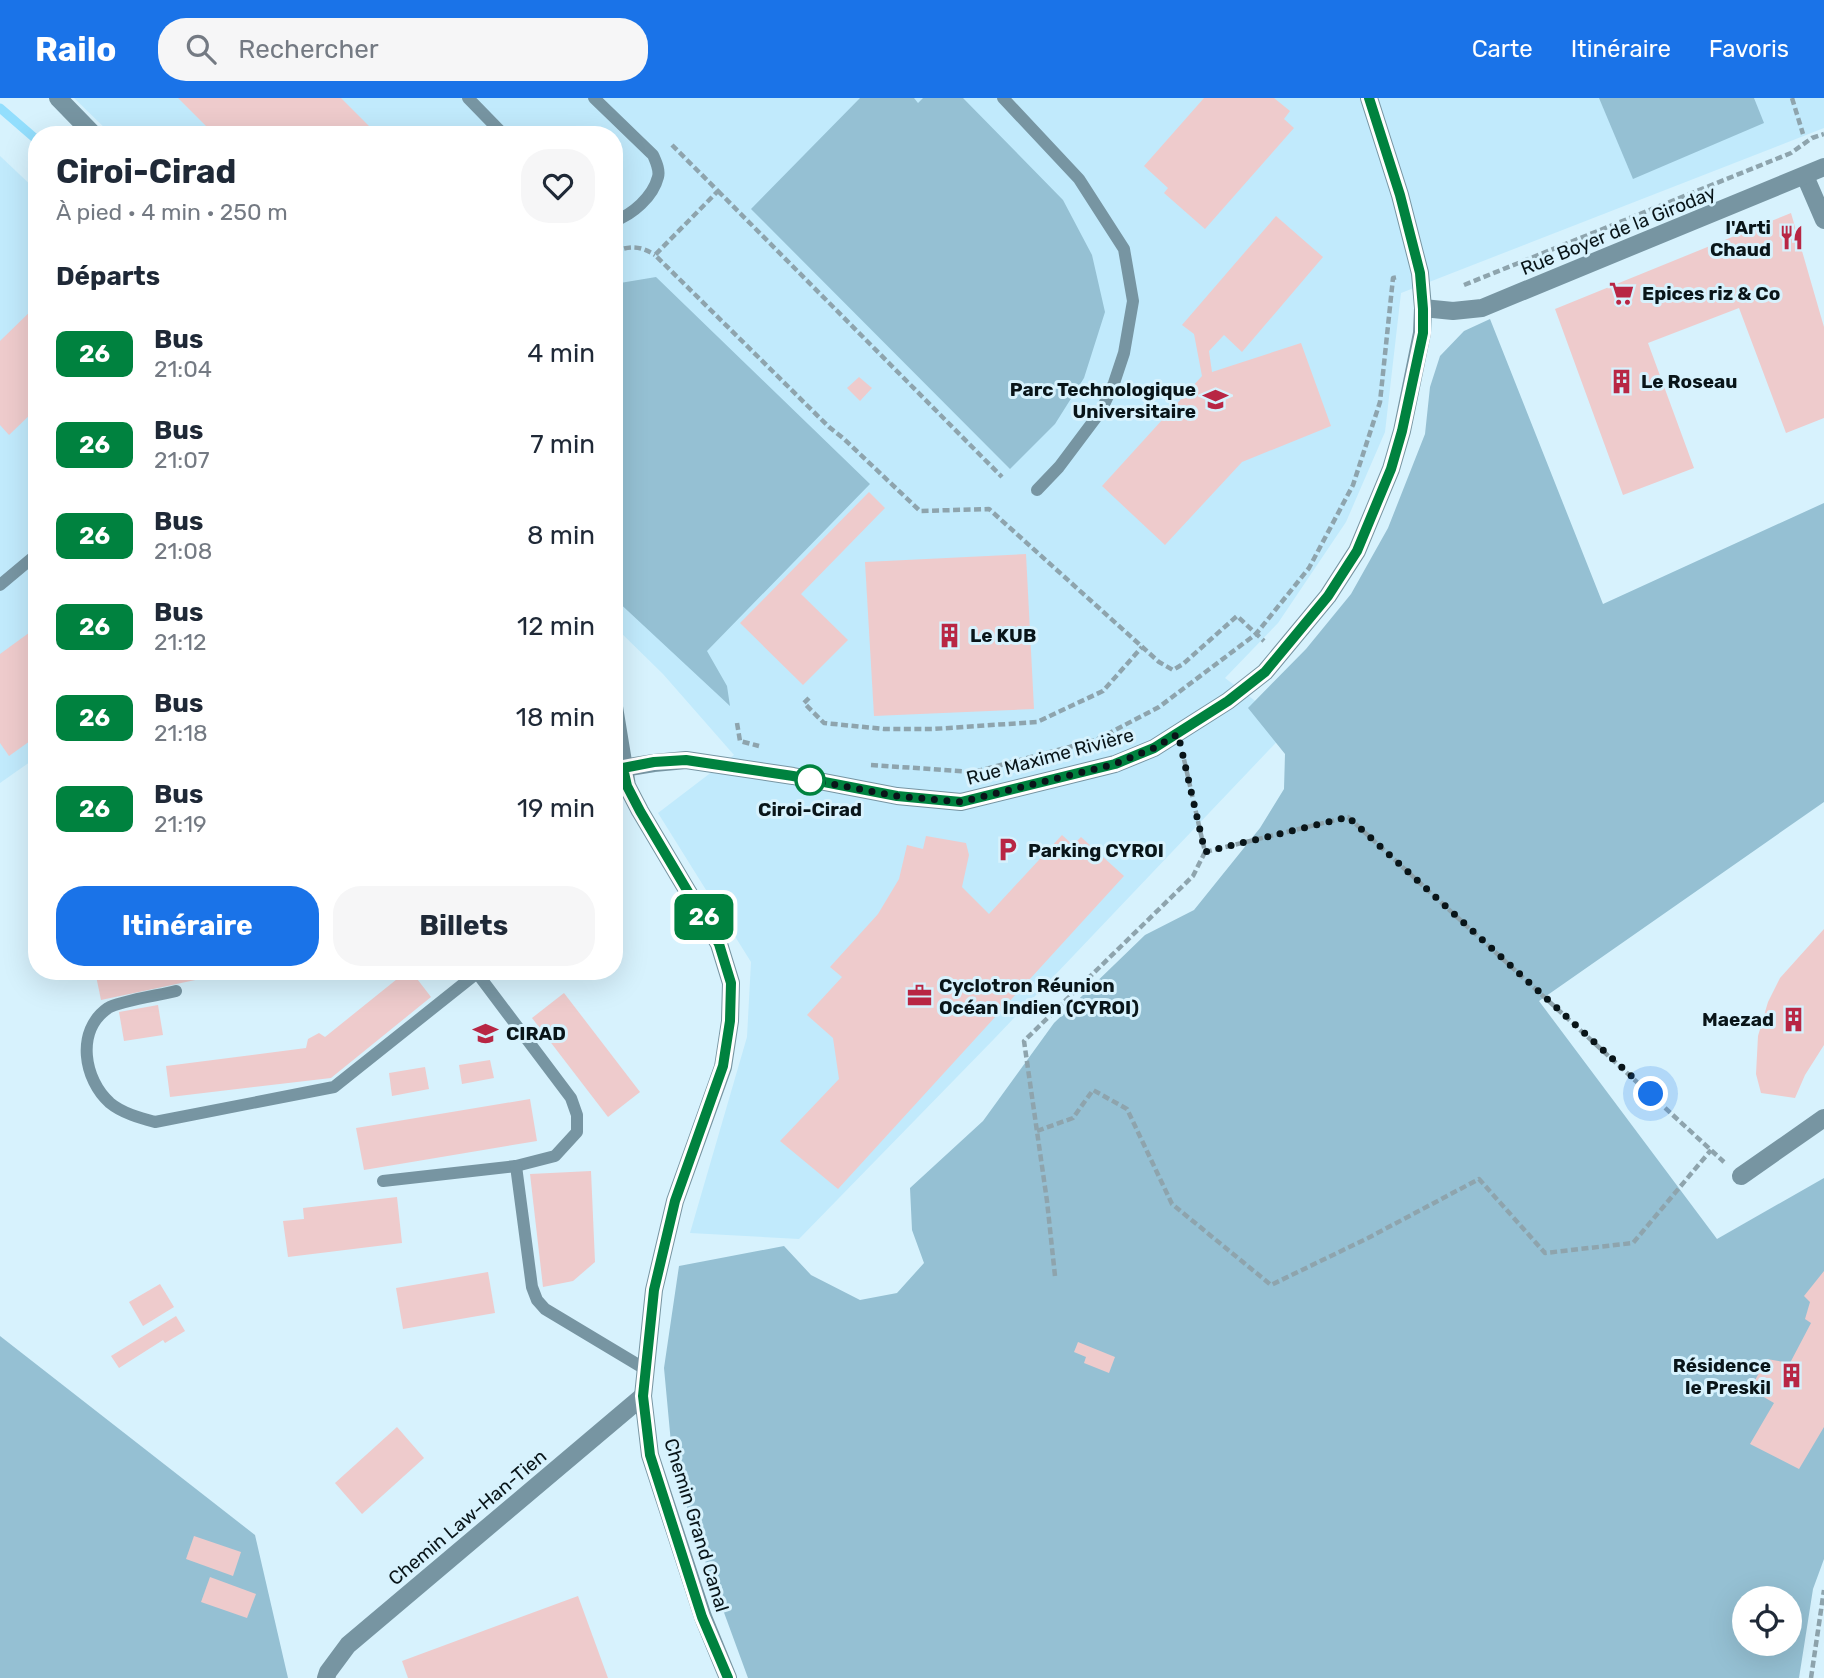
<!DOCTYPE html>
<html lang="fr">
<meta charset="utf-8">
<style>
:root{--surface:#fff;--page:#f6f6f7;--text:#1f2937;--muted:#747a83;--accent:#1a73e8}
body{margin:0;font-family:Rubik,sans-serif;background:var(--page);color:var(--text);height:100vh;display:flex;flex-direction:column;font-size:26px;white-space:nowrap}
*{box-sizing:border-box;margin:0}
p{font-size:23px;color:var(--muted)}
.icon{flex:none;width:38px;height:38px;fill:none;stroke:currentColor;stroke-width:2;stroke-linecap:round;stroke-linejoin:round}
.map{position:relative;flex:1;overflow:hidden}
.panel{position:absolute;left:28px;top:28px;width:595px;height:854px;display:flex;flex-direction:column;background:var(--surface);border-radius:28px;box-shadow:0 7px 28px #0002}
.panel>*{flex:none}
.badge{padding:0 14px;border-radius:10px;font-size:24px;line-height:46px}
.tools{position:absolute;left:1732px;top:1488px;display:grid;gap:14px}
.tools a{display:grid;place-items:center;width:70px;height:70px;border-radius:50%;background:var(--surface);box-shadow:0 7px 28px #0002;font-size:35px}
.you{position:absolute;width:35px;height:35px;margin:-18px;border:5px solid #fff;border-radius:50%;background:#1a73e8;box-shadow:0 0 0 10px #1a73e833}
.map>.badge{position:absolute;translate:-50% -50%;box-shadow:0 0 0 4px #fff}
h2{padding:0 28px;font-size:26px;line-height:63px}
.round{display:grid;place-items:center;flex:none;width:74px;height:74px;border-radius:28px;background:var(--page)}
.summary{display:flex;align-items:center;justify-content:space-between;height:119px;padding:0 28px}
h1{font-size:33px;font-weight:700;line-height:52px}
.primary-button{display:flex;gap:14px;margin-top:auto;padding:14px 28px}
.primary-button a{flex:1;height:80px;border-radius:28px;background:var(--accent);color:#fff;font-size:28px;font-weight:700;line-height:80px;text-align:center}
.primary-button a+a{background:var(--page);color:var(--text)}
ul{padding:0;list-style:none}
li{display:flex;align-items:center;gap:21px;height:91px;padding:0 28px}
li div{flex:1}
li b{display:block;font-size:26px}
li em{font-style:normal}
li .badge{min-width:77px;font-weight:700;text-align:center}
header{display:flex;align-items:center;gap:42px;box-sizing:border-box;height:98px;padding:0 35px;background:var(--accent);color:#fff}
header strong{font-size:33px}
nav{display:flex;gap:38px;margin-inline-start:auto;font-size:24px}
.search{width:490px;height:63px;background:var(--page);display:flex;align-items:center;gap:18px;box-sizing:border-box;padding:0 24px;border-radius:28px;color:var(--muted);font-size:26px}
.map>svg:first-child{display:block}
.built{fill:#c1eafc}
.green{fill:#95c0d3;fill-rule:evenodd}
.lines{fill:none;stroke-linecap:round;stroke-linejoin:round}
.stream{stroke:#92defd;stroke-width:9}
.building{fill:#eecbcc}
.path{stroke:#8ea4ad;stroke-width:4.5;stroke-dasharray:7 3.5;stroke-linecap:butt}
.service{stroke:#7795a2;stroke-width:12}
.minor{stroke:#7795a2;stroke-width:18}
.tertiary{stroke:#7795a2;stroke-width:18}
.line-casing{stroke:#fff;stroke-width:16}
.line{stroke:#00823f;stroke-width:10}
.walk{stroke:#091519;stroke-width:7;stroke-dasharray:0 12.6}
.stop-dot{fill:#fff;stroke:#00823f;stroke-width:3.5}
.labels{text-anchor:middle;stroke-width:6;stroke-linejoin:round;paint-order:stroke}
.poi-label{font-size:19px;font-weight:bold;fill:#091519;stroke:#d7f2fd;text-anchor:start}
.street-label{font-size:19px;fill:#091519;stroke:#d7f2fd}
.stop-label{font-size:19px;font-weight:bold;fill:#091519;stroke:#d7f2fd}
</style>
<header>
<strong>Railo</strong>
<div class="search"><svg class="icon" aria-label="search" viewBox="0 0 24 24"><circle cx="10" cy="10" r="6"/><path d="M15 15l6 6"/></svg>Rechercher</div>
<nav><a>Carte</a><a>Itinéraire</a><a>Favoris</a></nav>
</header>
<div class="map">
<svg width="1824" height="1580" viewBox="0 0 1824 1580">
<rect width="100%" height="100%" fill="#d7f2fd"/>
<g class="built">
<polygon points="74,0 1824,0 1824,30 1401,195 1385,334 1346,424 1278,525 1225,580 1254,602 1288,632 994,941 799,1141 690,1135 747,939 751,864 658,715 734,657 663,576 614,528 614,37 112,37"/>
<polygon points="0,58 37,93 37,659 0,685"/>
</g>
<g class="green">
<polygon points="860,0 914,0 918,5 923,0 963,0 1063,102 1092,157 1105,214 1084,280 1055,326 1010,371 751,111"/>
<polygon points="1599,0 1754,0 1764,25 1633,81"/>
<polygon points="656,179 870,386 707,553 727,588 730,608 614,500 614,186"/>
<path d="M 1490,221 L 1603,506 L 1824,405 L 1824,704 L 1539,903 L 1717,1141 L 1824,1080 L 1824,1461 L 1813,1491 L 1799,1580 L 748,1580 L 693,1430 L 672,1356 L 664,1270 L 679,1168 L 784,1148 L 811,1177 L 860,1202 L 897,1195 L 924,1165 L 912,1132 L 910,1090 L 983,1023 L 1054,925 L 1145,837 L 1194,812 L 1260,730 L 1284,691 L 1285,656 L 1248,610 L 1306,551 L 1351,496 L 1388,430 L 1425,336 L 1430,289 L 1440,258 L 1464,233 ZM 1745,1500 L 1790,1500 L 1790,1545 L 1745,1545 Z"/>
<polygon points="0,1238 255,1437 288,1580 0,1580"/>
</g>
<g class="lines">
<polyline class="stream" points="0,10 37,42"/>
</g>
<g class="building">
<polygon points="178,0 341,0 378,37 215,37"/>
<polygon points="1204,0 1274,0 1290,13 1284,21 1294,30 1205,131 1164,95 1168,90 1144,68"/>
<polygon points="1791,115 1824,229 1824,320 1786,335 1739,210 1648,245 1694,370 1623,397 1555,211"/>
<polygon points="1276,118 1323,159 1242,254 1224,237 1209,253 1212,274 1301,245 1331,328 1242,364 1165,447 1102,388 1202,278 1194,236 1182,227"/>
<polygon points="37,207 37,310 9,337 0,327 0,243"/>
<polygon points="859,279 872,290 860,303 847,290"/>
<polygon points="869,394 885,410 801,496 848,542 803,587 740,525"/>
<polygon points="1026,456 1034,611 874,618 865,464"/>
<polygon points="37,529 37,638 9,658 0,645 0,556"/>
<polygon points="1062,737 1073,747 1081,739 1124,778 838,1091 780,1043 839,981 833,940 807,917 842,879 830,869 878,816 899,781 907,747 923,751 926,738 966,745 969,757 962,789 989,816"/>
<polygon points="1824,831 1824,947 1805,977 1795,1000 1761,995 1756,976 1758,938 1768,904 1780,880"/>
<polygon points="95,873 198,873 200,881 101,902"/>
<polygon points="407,873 411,873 431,899 331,980 170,999 166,968 306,950 308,941 319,935 325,939"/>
<polygon points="564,895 640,994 608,1019 532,920"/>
<polygon points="158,907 163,937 124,943 119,914"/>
<polygon points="490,962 494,980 462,986 459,967"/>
<polygon points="425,969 429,991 392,998 389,975"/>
<polygon points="530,1001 537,1043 364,1072 356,1030"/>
<polygon points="591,1073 595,1164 573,1183 543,1189 530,1076"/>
<polygon points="397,1099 402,1145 288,1159 283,1123 304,1121 303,1110"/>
<polygon points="1824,1173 1824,1329 1799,1371 1750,1346 1774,1305 1750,1291 1767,1261 1790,1265 1811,1225 1805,1221 1810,1204 1804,1198"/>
<polygon points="488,1174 495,1215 403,1231 396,1190"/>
<polygon points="160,1186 174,1209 143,1228 129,1204"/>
<polygon points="176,1218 185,1233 165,1245 163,1242 119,1270 111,1258"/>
<polygon points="1078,1244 1115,1259 1109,1275 1084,1265 1086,1259 1074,1254"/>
<polygon points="397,1329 424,1360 362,1416 335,1385"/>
<polygon points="194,1438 241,1454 233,1478 186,1461"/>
<polygon points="210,1479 256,1496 247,1520 201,1504"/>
<polygon points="578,1498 608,1580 408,1580 402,1563"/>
</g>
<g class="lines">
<g class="path">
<polyline points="1792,0 1803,36"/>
<polyline points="672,47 718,93 655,157 829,329 843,340 920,413 989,411 1159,564 1173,572 1183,566 1237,518 1264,543"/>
<polyline points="718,93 1002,379"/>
<path d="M 614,154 C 630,147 641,148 655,157"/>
<polyline points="1464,187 1791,55 1812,40 1824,36"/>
<polyline points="809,600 804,605 824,625 884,631 933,631 1037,624 1103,593 1142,549"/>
<polyline points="737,625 740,643 759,648"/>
<polyline points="871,667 974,674 1096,642 1159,609 1256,536 1309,470 1353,387 1380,304 1393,180 1398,179"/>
<polyline points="1205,754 1348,719 1724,1064"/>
<polyline points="1037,1033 1073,1020 1093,992 1127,1011 1172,1106 1271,1187 1368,1140 1479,1081 1545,1155 1633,1145 1711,1052"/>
<polyline points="1055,1178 1047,1103 1024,943 1193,778 1205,754 1183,657"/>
<polyline points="1811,1580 1824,1492"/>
</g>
<g class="service">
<polyline points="468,0 504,37"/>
<path d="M 594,0 L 653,57 C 656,64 660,72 658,79 C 653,99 632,117 614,123"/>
<polyline points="1003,0 1079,81 1124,151 1133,203 1124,255 1114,285 1101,313 1059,369 1037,392"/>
<polyline points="0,487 37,456"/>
<path d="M 176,893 C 161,897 119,903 108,910 C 75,933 84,982 110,1005 C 122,1015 140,1020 155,1024 L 334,989 L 477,875 L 571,1000 L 577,1017 L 577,1034 L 555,1058 L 516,1068 L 383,1083"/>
<polyline points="516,1068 532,1189 537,1202 545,1211 645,1271"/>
</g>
<g class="minor">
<polyline points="1805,78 1824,122"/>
<polyline points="1423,210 1453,213 1482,210 1824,69"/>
<polyline points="623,670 654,665 686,662 793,678 897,698 961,704 1115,666 1154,650 1228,603 1265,574 1328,498 1357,453 1391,371 1402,333 1422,235 1423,210 1420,175 1400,97 1369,0"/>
<polyline points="1741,1078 1824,1020"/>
<polyline points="326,1580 328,1574 348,1547 643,1298"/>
</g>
<g class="tertiary">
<polyline points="58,0 94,37"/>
<polyline points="614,609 627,688 640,713 719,846 731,885 730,923 723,969 675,1103 654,1192 643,1298 650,1357 703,1519 728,1580"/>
</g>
</g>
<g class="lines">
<defs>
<polyline id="line" points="728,1580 702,1519 650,1357 643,1298 654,1192 675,1103 723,968 730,923 731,885 719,846 640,713 627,688 623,670 654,664 686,662 793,678 897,698 961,704 1115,666 1154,650 1228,603 1265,574 1328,498 1357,453 1391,371 1402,333 1423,235 1423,211 1420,175 1400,97 1369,0"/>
</defs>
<use href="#line" class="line-casing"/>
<use href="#line" class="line"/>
<polyline class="walk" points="810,682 897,698 961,704 1115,666 1154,650 1178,636 1205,754 1348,719 1651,996"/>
</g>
<defs>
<symbol id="restaurant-bare" viewBox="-9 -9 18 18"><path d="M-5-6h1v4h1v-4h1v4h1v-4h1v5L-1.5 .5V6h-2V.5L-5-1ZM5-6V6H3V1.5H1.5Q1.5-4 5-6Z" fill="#b82644" stroke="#d7f2fd" stroke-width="2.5" paint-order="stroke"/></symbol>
<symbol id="supermarket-bare" viewBox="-9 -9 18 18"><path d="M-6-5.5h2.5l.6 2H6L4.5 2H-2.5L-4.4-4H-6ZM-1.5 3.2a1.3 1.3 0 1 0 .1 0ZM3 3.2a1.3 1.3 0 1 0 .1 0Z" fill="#b82644" stroke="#d7f2fd" stroke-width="2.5" paint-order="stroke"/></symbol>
<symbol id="building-bare" viewBox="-9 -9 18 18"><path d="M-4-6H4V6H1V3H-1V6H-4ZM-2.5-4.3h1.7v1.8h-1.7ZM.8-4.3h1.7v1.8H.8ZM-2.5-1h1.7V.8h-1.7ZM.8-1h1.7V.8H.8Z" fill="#b82644" stroke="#d7f2fd" stroke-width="2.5" paint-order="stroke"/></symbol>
<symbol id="university-bare" viewBox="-9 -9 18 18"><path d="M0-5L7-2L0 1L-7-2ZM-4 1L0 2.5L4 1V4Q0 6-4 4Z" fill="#b82644" stroke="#d7f2fd" stroke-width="2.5" paint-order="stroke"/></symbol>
<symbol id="parking-bare" viewBox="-9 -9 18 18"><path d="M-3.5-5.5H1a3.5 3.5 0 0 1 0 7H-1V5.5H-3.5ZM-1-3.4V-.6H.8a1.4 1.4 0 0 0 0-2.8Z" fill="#b82644" stroke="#d7f2fd" stroke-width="2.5" paint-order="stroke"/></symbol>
<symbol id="office-bare" viewBox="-9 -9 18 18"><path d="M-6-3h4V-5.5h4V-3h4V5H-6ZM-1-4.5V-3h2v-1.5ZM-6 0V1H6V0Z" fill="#b82644" stroke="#d7f2fd" stroke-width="2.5" paint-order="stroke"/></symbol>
</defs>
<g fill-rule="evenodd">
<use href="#restaurant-bare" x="1774" y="122" width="35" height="35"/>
<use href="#supermarket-bare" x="1604" y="178" width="35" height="35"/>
<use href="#building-bare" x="1604" y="266" width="35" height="35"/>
<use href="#university-bare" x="1198" y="284" width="35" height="35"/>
<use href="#building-bare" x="932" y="520" width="35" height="35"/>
<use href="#parking-bare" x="990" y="734" width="35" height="35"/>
<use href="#office-bare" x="902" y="880" width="35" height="35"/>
<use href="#building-bare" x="1776" y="904" width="35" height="35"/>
<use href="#university-bare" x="468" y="918" width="35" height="35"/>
<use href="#building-bare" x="1774" y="1260" width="35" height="35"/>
</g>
<circle class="stop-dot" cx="810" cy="682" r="14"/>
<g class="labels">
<g class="poi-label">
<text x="1771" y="136" text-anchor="end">l'Arti<tspan x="1771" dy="22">Chaud</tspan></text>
<text x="1642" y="202">Epices riz &amp; Co</text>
<text x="1641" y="290">Le Roseau</text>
<text x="1196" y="298" text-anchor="end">Parc Technologique<tspan x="1196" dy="22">Universitaire</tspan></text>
<text x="970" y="544">Le KUB</text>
<text x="1028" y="759">Parking CYROI</text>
<text x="939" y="894">Cyclotron Réunion<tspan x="939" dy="22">Océan Indien (CYROI)</tspan></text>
<text x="1774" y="928" text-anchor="end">Maezad</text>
<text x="506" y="942">CIRAD</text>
<text x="1771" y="1274" text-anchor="end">Résidence<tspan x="1771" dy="22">le Preskil</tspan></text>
</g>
<g class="street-label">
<text transform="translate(1618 132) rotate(-22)" y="7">Rue Boyer de la Giroday</text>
<text transform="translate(1050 658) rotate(-15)" y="7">Rue Maxime Rivière</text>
<text transform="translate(467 1419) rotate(-40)" y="7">Chemin Law-Han-Tien</text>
<text transform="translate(697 1427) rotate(73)" y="7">Chemin Grand Canal</text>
</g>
<g class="stop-label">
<text x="810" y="718">Ciroi-Cirad</text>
</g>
</g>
</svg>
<div class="tools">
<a><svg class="icon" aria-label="locate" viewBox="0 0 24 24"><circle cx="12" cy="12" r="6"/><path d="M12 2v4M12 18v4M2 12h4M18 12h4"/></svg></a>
</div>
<div class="you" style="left:1651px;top:996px"></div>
<b class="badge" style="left:704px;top:819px;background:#00823f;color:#fff">26</b>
<section class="panel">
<div class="summary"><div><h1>Ciroi-Cirad</h1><p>À pied · 4 min · 250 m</p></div><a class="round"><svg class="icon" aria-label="heart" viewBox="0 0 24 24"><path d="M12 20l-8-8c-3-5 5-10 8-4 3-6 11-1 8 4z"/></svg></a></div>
<h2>Départs</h2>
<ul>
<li><span class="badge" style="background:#00823f;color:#fff">26</span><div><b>Bus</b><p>21:04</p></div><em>4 min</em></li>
<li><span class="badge" style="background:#00823f;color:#fff">26</span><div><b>Bus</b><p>21:07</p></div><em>7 min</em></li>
<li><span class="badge" style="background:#00823f;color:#fff">26</span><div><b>Bus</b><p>21:08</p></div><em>8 min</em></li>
<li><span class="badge" style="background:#00823f;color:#fff">26</span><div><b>Bus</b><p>21:12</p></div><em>12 min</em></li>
<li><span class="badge" style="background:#00823f;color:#fff">26</span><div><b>Bus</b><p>21:18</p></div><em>18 min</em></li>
<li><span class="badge" style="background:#00823f;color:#fff">26</span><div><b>Bus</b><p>21:19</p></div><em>19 min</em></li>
</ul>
<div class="primary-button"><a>Itinéraire</a><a>Billets</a></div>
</section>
</div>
